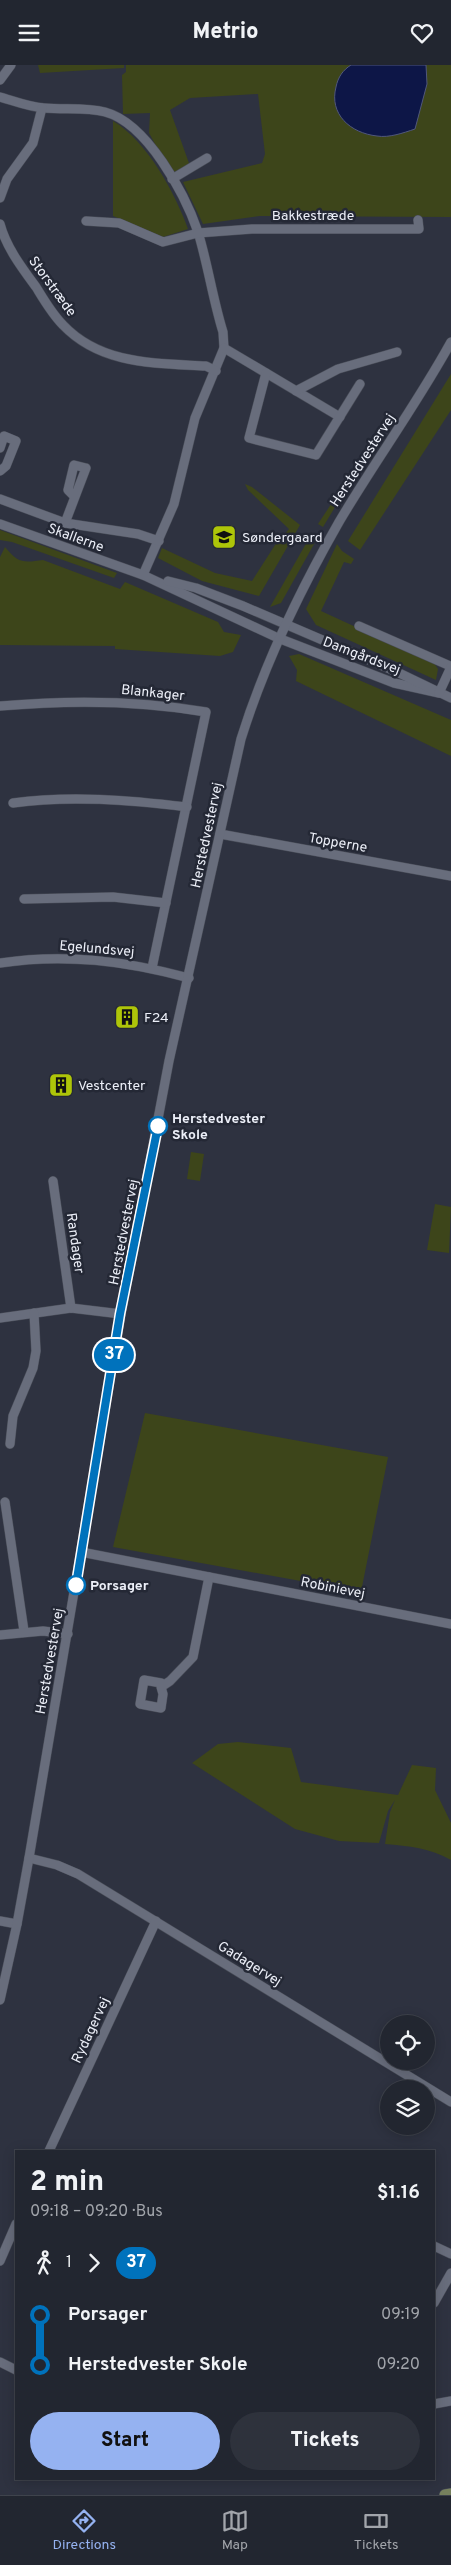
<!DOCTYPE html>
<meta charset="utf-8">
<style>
:root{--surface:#222630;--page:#2e323c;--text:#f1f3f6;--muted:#a2a5ab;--line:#3f434c;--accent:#95b2f1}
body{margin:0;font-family:Overpass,sans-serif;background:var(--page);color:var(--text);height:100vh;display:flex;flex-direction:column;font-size:19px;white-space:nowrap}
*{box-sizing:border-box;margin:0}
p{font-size:16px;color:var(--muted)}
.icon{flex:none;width:28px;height:28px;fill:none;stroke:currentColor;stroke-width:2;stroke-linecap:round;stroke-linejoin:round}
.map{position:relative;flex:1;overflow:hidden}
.panel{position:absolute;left:15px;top:2085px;width:420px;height:330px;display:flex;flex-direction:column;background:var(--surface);border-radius:0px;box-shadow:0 2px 12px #0003,0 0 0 1px var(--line)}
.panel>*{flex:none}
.badge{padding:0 10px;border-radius:16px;font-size:18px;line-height:32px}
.tools{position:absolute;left:380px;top:1950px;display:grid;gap:10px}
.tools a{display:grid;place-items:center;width:55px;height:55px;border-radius:50%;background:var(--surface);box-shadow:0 2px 12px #0003,0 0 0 1px var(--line);font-size:25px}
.map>.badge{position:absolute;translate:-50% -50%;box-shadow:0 0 0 2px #fff}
.legs{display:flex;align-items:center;gap:8px;height:55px;padding:0 15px;font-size:16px}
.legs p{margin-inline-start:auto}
.summary{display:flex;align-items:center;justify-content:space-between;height:85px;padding:0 15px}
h1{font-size:28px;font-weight:800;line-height:38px}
.action{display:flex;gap:10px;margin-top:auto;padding:10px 15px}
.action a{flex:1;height:58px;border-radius:30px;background:var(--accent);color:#111;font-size:20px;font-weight:800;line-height:58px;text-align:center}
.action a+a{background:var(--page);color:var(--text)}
ul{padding:0 15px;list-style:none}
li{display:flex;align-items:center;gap:18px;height:50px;font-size:19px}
li i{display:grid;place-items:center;width:8px;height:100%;margin:0 6px;background:currentColor}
li i::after{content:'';width:12px;height:12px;margin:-6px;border:4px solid;border-radius:50%;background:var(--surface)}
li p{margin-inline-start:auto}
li:first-child i{background:linear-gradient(#0000 50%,currentColor 0)}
li:last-child i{background:linear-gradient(currentColor 50%,#0000 0)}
header{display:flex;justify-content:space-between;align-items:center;height:65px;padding:0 15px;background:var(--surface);font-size:22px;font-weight:800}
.tab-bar{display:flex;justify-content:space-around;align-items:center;height:70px;border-top:1px solid var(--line);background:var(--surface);font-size:14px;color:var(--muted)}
.tab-bar a{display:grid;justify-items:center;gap:2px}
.tab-bar .current{color:var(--accent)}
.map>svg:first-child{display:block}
.green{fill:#3d451a}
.water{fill:#0d1647;stroke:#50577c}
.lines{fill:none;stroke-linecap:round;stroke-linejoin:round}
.minor-casing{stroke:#494d58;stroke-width:10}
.major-casing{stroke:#494d58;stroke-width:12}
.minor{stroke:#686d7c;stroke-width:9}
.major{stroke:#76805d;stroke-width:11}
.line-1-casing{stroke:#fff;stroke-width:11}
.line-1{stroke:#0072bc;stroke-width:8}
.stop-1-dot{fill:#fff;stroke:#0072bc;stroke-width:2.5}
.labels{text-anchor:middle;stroke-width:5;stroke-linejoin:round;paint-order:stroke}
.street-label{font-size:14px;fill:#eceff8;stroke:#242835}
.poi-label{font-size:14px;fill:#eceff8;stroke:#242835;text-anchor:start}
.stop-label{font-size:14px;font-weight:bold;fill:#eceff8;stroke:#242835;text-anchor:start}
</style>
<header><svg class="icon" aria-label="menu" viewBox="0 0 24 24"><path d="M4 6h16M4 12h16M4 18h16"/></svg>Metrio<svg class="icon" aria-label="heart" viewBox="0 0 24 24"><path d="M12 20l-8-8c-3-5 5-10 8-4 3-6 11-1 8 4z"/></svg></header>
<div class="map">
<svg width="451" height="2430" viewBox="0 0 451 2430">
<rect width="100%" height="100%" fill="#2e3240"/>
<g class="green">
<polygon points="38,0 124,0 124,3 40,8"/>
<polygon points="126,0 451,0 451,152 260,151 203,159 183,117 262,98 265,89 258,29 190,33 170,45 190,101 171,108 149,68 150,48 123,49 122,10 126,7"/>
<path d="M 113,56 C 147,76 175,128 188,164 L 163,172 L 113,151 Z"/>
<polygon points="451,309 451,345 360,485 348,476"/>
<polygon points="362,392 364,394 323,462 318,459"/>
<polygon points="245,419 252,422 300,460 259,531 202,516 158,493 162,483 215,508 252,516 275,480 289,464 248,425"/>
<polygon points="0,465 117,508 114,513 12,477 0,475"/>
<polygon points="312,468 318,472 281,538 270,542"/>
<polygon points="337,479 342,486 354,494 351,499 344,497 321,546 434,598 438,604 436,615 316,560 306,544"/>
<path d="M 5,482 C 18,498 23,498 43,495 L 120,524 L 125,517 L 218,557 L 224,567 L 241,570 L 233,587 L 220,591 L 115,584 L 115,581 L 0,580 L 0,492 Z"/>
<polygon points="299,589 451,655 451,691 296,616 297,605 289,591"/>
<polygon points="191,1087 204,1089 200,1116 187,1114"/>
<polygon points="435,1139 451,1142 449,1188 427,1185"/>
<polygon points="145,1348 388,1392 361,1527 113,1482"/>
<path d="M 238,1677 L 291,1683 L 301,1717 L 398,1730 L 412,1700 L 436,1703 L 435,1725 L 451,1758 L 451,1795 C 430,1783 409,1781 385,1779 L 390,1747 L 395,1735 L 388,1746 L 379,1778 L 339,1776 L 295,1764 L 192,1698 L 218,1679 Z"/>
</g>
<path class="water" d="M 351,0 L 426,0 L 427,19 L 415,64 C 403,68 389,73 377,71 C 350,68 329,49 336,22 C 338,12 343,5 351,0 Z"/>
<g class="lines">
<defs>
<g id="minor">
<polyline points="0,15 11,0"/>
<path d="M 0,32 C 14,36 29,42 44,43 C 64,45 86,42 105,47 C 147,58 185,129 198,167 C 208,200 213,235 223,267 L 224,283 L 195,353 L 174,439 L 143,510"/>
<polyline points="172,114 207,93"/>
<polyline points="0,133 7,114 33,78 42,43"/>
<polyline points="86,156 119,158 163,177 198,168 252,164 419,164 418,155"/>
<path d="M 0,159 C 6,182 22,203 36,222 C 44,235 52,249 63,260 C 101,300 155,298 206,301 L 216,306"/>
<polyline points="224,283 340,352"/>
<polyline points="266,308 249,373 316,390 360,319"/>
<polyline points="296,326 338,304 397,287"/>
<polyline points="0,383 4,371 16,376 6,401 0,406"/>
<polyline points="0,434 65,458 138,469 159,476"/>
<polyline points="65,458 86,403 74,400 68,425 74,431"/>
<polyline points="0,459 143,510 278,573 394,618 439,628"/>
<polyline points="168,516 196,523 243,541 397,607 451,633"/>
<polyline points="359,561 450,601"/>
<polyline points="439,628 451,602"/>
<path d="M 0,641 C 69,635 137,635 206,647 L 152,903"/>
<path d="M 13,738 C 70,730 129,735 187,742"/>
<polyline points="220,769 451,811"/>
<polyline points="24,834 113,832 166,838"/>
<path d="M 0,898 C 65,888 126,896 189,913"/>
<polyline points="53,1116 71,1243"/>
<polyline points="0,1253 71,1243 121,1249"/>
<polyline points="10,1379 13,1351 33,1303 36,1286 34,1248"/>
<polyline points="5,1437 24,1566"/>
<polyline points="81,1487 451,1559"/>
<polyline points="0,1570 43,1566 68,1569"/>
<polyline points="161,1622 163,1629 161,1643 140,1639 144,1615 161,1618 161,1622 170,1616 193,1592 209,1512"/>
<polyline points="29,1793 57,1800 78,1809 451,2037"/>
<polyline points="0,1856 17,1859"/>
<path d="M 0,1935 L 17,1859 L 29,1793 L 121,1249 L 169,996 L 241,674 C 265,597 299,527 339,457 C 375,396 417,339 451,277"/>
<polyline points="49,2086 156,1856"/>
<polyline points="434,2181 451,2189"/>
<polyline points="0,2196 16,2159"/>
<polyline points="434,2238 451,2208"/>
<polyline points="0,2297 16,2305"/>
<polyline points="434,2339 451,2336"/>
</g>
<polyline id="major" points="445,2430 451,2429"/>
</defs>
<use href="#minor" class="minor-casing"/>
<use href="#major" class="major-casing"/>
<use href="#minor" class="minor"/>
<use href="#major" class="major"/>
</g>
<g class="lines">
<defs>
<polyline id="line-1" points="76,1520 120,1249 158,1061"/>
</defs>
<use href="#line-1" class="line-1-casing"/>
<use href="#line-1" class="line-1"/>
</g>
<defs>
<symbol id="school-square" viewBox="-11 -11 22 22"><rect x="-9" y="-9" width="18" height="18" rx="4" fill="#aec509" stroke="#242835"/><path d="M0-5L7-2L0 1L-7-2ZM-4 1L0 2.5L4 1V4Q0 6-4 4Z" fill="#111"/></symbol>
<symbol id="building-square" viewBox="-11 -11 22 22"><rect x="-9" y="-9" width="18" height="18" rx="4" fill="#aec509" stroke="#242835"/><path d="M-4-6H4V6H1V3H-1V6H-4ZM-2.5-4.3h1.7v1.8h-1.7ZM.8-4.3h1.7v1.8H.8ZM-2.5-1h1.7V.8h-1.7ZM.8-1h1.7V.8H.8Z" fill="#111"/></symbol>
</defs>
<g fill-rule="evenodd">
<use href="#school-square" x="210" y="458" width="28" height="28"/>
<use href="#building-square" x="113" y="938" width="28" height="28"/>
<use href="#building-square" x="47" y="1006" width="28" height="28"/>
</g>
<g class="stop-1-dot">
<circle cx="158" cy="1061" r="9"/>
<circle cx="76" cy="1520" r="9"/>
</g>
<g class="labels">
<g class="street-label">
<text x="313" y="155">Bakkestræde</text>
<text transform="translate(53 221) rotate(54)" y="5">Storstræde</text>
<text transform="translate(362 395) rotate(-57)" y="5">Herstedvestervej</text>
<text transform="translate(76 472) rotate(20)" y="5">Skallerne</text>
<text transform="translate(362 590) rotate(21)" y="5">Damgårdsvej</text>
<text transform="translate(153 627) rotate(6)" y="5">Blankager</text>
<text transform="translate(206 770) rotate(-78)" y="5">Herstedvestervej</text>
<text transform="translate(338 777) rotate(10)" y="5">Topperne</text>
<text transform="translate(97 883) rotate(5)" y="5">Egelundsvej</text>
<text transform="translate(123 1167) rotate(-79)" y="5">Herstedvestervej</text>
<text transform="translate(76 1178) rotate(82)" y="5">Randager</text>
<text transform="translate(333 1522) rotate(11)" y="5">Robinievej</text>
<text transform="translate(49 1596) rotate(-80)" y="5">Herstedvestervej</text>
<text transform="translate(250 1898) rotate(32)" y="5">Gadagervej</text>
<text transform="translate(90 1965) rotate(-65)" y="5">Rydagervej</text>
</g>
<g class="poi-label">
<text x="242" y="477">Søndergaard</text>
<text x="144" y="957">F24</text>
<text x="78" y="1025">Vestcenter</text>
</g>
<g class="stop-label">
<text x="172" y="1058">Herstedvester<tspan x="172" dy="16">Skole</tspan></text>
<text x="90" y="1525">Porsager</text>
</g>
</g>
</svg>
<div class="tools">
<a><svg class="icon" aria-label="locate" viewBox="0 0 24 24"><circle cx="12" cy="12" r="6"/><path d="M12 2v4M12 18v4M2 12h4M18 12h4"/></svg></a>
<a><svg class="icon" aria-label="layers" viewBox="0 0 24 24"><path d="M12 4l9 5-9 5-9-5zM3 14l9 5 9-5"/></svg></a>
</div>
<b class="badge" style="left:114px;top:1290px;background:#0072bc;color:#fff">37</b>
<section class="panel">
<div class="summary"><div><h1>2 min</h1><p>09:18 – 09:20 · Bus</p></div><b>$1.16</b></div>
<div class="legs"><svg class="icon" aria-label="walk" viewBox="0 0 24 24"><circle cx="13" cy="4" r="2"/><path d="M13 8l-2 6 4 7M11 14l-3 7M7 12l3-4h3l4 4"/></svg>1<svg class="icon" aria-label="forward" viewBox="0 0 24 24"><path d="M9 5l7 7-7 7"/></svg><b class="badge" style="background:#0072bc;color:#fff">37</b></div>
<ul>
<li><i style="color:#0072bc"></i><b>Porsager</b><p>09:19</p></li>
<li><i style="color:#0072bc"></i><b>Herstedvester Skole</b><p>09:20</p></li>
</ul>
<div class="action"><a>Start</a><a>Tickets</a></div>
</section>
</div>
<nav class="tab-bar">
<a class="current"><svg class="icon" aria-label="directions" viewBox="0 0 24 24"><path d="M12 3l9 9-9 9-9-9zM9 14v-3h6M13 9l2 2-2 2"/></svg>Directions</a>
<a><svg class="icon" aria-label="map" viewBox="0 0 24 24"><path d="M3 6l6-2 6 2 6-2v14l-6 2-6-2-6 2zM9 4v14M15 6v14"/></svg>Map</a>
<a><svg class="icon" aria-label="tickets" viewBox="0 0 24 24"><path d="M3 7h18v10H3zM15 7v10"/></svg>Tickets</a>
</nav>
